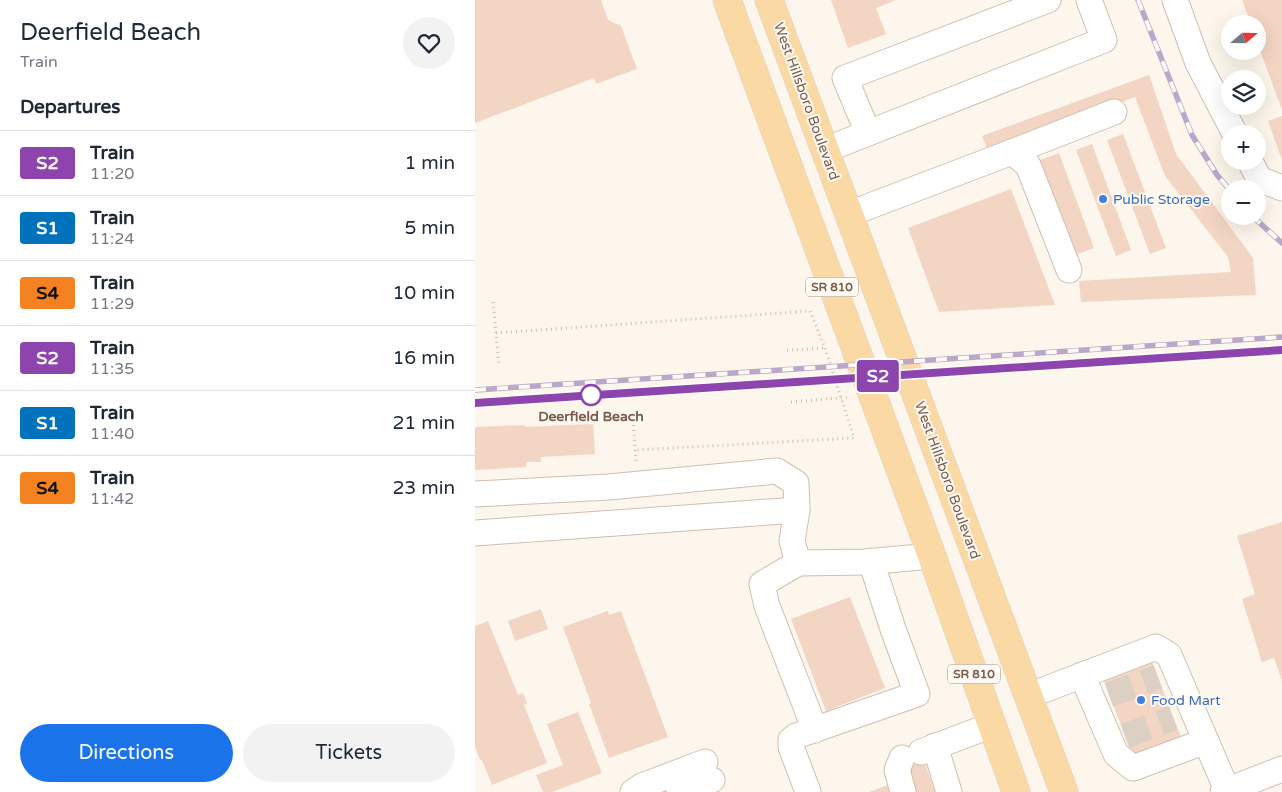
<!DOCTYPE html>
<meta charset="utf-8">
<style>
:root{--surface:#fff;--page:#f2f2f3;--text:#1f2937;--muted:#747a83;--line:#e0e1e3;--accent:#1a73e8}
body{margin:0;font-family:"Varela Round",sans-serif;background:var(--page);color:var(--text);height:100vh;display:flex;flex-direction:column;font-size:19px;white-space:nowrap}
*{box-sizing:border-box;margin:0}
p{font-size:16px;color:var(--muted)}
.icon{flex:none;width:28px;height:28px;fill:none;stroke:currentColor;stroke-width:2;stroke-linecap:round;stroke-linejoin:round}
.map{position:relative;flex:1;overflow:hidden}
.panel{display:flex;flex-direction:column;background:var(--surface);width:475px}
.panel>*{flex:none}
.badge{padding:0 10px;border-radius:4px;font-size:18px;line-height:32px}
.needle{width:32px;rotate:70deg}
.tools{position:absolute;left:746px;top:15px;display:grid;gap:10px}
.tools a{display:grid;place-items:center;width:45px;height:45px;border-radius:50%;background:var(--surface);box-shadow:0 5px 20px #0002;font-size:25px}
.map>.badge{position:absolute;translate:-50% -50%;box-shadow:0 0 0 2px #fff}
h2{padding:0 20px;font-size:19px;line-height:45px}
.round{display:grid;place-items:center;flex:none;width:52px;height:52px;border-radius:26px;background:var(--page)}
.overview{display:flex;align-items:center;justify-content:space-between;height:85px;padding:0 20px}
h1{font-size:24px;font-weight:600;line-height:38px}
.action{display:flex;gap:10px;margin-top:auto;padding:10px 20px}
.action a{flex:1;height:58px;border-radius:30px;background:var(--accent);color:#fff;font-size:20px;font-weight:600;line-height:58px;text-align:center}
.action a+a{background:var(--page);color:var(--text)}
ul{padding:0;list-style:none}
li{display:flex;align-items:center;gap:15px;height:65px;padding:0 20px;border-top:1px solid var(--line)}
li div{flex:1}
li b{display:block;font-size:19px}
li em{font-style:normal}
li .badge{min-width:55px;font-weight:700;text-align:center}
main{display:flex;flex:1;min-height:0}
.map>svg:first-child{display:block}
.building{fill:#f3d5c3}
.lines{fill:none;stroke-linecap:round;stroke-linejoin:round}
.minor-tunnel{stroke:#dcd0c4;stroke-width:25;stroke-dasharray:25 12;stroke-linecap:butt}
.minor-casing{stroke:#d1beb0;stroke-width:27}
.major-casing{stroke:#dad1cd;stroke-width:29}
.path{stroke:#d9b8a5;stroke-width:3;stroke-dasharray:1 4;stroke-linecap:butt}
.minor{stroke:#fff;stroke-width:25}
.major{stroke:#fbd9a5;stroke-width:28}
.rail-casing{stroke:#b9a8c9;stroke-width:5.5}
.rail{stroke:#fffaf3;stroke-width:4;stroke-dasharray:11;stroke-linecap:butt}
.line-casing{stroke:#fff;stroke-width:11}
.line{stroke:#8e44ad;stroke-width:8}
.shop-dot{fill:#3f7fe0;stroke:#fffaf3;stroke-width:2}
.stop-dot{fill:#fff;stroke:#8e44ad;stroke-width:2.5}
.labels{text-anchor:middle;stroke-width:4;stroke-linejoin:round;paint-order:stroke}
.shield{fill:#fffaf3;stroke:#a28b7f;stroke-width:1}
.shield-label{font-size:12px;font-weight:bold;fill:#7a5c4d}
.street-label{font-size:14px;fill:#7a5c4d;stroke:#fffaf3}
.shop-label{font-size:14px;fill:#366cbe;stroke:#fffaf3;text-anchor:start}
.stop-label{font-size:14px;font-weight:bold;fill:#7a5c4d;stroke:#fffaf3}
</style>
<main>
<section class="panel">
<div class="overview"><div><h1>Deerfield Beach</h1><p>Train</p></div><a class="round"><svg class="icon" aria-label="heart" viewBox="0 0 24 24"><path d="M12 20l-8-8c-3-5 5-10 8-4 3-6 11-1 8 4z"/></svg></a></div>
<h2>Departures</h2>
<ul>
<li><span class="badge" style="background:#8e44ad;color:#fff">S2</span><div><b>Train</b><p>11:20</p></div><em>1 min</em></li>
<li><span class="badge" style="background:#0072bc;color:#fff">S1</span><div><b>Train</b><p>11:24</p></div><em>5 min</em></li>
<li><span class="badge" style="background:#f58220;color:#111">S4</span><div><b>Train</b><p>11:29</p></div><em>10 min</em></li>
<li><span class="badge" style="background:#8e44ad;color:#fff">S2</span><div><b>Train</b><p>11:35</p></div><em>16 min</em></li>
<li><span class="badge" style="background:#0072bc;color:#fff">S1</span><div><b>Train</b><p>11:40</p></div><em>21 min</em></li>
<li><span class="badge" style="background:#f58220;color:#111">S4</span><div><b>Train</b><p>11:42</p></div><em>23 min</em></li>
</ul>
<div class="action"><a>Directions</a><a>Tickets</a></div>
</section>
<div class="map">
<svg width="807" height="792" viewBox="0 0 807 792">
<rect width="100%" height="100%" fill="#fdf6ec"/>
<g class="building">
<polygon points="0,0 126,0 133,20 146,26 162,69 121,84 119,78 0,123"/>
<polygon points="356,0 421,0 401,8 411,34 373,48"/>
<polygon points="767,0 807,0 807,110 782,42 782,24 776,24"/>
<polygon points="674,75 701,154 778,258 781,295 606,302 604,281 756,272 753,257 690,176 660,97 514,154 507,136"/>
<polygon points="807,116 807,160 793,121"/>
<polygon points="648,134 691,248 675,254 632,140"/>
<polygon points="617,144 656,250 641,256 601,150"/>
<polygon points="584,153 619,248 600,255 565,160"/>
<polygon points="536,189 580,305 464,312 433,228"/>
<polygon points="118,424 120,454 66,457 66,462 51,462 51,467 0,470 0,427 50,425 50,427"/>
<polygon points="807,522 807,681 799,658 787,662 767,599 780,594 762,536"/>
<polygon points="375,597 410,688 351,711 316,619"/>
<polygon points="66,609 73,629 40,641 33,621"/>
<polygon points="133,611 134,615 146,611 193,737 134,758 114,704 116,703 88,627"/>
<polygon points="13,621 43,695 48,693 52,703 49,705 72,763 17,785 7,760 5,760 0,747 0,626"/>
<polygon points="675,657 706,737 658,756 627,676"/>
<polygon points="103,712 127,773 77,792 68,792 61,775 88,765 72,724"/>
<polygon points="443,743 460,792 439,792 424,749"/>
<polygon points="413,785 415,792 394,792"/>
</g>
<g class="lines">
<g class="minor-tunnel">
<polyline points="634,695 683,677"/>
<polyline points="650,736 698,718"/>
</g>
<defs>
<g id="minor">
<polyline points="700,0 723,63 760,134"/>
<polyline points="393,133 370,78 573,0"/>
<polyline points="350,150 629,40 614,0"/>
<polyline points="537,152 639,112"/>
<polyline points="775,161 784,179 807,188"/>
<polyline points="374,214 537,152 553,165 594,270"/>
<polyline points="0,494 134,487 302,471 321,483 322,510 317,541 323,563 390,562 457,556"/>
<polyline points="0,533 322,510"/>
<polyline points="323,563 287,584 292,606 340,730"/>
<polyline points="607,675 641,754 658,768 731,741"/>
<polyline points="553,696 681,647 694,655 752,790"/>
<polyline points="460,746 474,792"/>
<polyline points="446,752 517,725"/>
<polyline points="427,758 422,770 428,792"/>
<polyline points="158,792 167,786 230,762"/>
<polyline points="204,792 237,780"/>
<polyline points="333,792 316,747 316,740 321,736 442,694 418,629 396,561"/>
<polyline points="748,792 807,769"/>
</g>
<g id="major">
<polyline points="252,0 457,556 541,792"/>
<polyline points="294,0 589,792"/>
</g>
</defs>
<use href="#minor" class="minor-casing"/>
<use href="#major" class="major-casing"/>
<g class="path">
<polyline points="18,302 24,365"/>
<polyline points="21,333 335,311 351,351 379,438 161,450"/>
<polyline points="312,350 351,348"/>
<polyline points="316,402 375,397"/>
<polyline points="158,415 161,464"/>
</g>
<use href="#minor" class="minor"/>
<use href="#major" class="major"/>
<defs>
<g id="rail">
<polyline points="663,0 717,135 742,175 755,190"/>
<polyline points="777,216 807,243"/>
<polyline points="0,390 807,337"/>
<polyline points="0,403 807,350"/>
</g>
</defs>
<use href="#rail" class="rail-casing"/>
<use href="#rail" class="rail"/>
</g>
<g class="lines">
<defs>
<polyline id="line" points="0,403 807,350"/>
</defs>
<use href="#line" class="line-casing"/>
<use href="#line" class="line"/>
</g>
<g class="shop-dot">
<circle cx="628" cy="199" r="5"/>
<circle cx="666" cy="700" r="5"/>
</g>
<circle class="stop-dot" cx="116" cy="395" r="10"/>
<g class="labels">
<g class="shield">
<rect x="331" y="277.5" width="52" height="19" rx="4"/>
<rect x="473" y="664.5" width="52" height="19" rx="4"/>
</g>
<g class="shield-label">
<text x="357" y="291">SR 810</text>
<text x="499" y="678">SR 810</text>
</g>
<g class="street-label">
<text transform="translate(332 101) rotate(70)" y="5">West Hillsboro Boulevard</text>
<text transform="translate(473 480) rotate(70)" y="5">West Hillsboro Boulevard</text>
</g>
<g class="shop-label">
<text x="638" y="204">Public Storage</text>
<text x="676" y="705">Food Mart</text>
</g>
<g class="stop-label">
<text x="116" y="421">Deerfield Beach</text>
</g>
</g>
</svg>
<div class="tools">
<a><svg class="needle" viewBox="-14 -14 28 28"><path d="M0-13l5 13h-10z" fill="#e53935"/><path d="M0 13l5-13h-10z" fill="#747a83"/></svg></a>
<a><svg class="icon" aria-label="layers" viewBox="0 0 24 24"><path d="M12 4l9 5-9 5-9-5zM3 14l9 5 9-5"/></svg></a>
<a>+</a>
<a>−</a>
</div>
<b class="badge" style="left:403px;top:376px;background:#8e44ad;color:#fff">S2</b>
</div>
</main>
